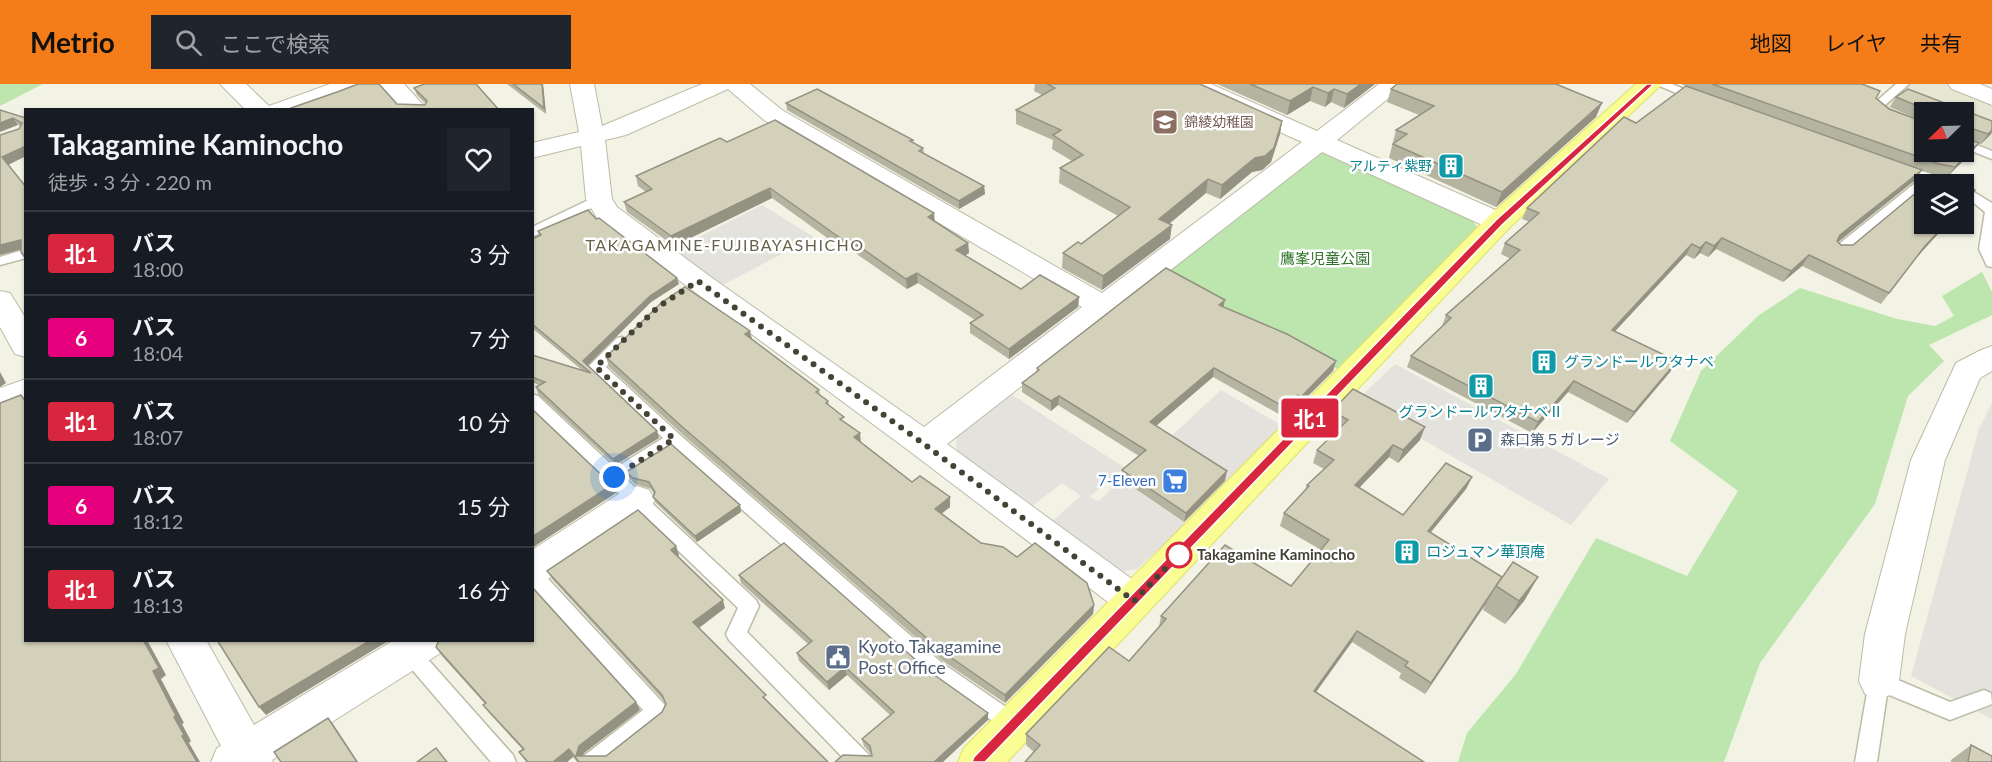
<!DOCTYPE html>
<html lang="ja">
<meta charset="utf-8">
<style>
:root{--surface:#171b24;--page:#20242c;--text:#f1f3f6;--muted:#9ea1a6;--line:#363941;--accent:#f57d19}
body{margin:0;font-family:Lato,"Noto Sans JP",sans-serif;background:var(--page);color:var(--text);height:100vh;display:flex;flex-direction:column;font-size:22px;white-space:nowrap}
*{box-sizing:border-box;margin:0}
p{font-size:20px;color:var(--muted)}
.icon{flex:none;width:33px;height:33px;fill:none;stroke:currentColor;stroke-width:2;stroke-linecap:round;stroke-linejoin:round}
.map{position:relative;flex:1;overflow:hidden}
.panel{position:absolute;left:24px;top:24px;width:510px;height:534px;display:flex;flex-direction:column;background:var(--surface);border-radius:0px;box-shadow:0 2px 4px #0004}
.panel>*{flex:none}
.badge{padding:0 12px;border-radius:4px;font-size:21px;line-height:39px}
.needle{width:39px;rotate:247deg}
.controls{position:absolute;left:1914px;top:18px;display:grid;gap:12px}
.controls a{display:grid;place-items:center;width:60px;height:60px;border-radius:0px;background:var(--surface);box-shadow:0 2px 4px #0004;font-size:30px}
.you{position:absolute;width:30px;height:30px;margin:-15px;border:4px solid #fff;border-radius:50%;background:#1a73e8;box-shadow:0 0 0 9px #1a73e833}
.map>.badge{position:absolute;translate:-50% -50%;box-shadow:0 0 0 3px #fff}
.round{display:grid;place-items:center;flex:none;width:63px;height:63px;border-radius:0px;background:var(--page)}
.overview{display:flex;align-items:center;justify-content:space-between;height:102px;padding:0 24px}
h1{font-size:28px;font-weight:700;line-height:45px}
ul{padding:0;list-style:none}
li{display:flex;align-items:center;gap:18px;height:84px;padding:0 24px;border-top:2px solid var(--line)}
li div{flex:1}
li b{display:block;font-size:22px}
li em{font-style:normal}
li .badge{min-width:66px;font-weight:700;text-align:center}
header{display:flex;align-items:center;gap:36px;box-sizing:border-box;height:84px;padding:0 30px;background:var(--accent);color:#111}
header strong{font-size:28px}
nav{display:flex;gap:33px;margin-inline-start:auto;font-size:21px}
.search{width:420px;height:54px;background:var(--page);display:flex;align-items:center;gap:15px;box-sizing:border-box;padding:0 21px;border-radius:0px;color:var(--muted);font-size:22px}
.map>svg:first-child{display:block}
.residential{fill:#e6e6d3}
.green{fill:#bce6ae}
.parking{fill:#e3e2dd}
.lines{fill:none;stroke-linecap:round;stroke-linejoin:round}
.service-casing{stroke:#bdbca8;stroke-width:3}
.minor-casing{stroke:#bdbca8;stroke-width:2}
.primary-casing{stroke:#e0e164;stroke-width:2}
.service{fill:#fff;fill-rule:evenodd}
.minor{fill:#fff;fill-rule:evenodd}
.primary{fill:#fafc94;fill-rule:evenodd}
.wall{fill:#b5b4a0;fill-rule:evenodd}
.shaded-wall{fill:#949282}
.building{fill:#d3d1ba;stroke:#949282;stroke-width:1.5}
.line{fill:#d7263d;stroke:#fff;stroke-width:1.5}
.walk{stroke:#444335;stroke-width:6;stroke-dasharray:0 10.8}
.stop-dot{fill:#fff;stroke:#d7263d;stroke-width:3}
.labels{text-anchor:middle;stroke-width:5;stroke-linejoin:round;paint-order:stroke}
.far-education-label{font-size:14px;fill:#785e54;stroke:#fff;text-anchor:start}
.far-culture-label{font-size:14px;fill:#0d838f;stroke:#fff;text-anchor:end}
.park-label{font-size:15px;fill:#2f7429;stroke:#fff}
.culture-label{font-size:15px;fill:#0d838f;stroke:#fff;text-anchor:start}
.service-label{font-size:15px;fill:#4e5e75;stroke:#fff;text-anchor:start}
.shop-label{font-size:15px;fill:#366cbe;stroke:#fff;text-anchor:end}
.stop-label{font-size:15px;font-weight:bold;fill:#444335;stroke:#fff;text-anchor:start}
.neighbourhood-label{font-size:16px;letter-spacing:1.5px;fill:#67644c;stroke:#fff}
.near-service-label{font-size:18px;fill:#4e5e75;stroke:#fff;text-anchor:start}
</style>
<header>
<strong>Metrio</strong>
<div class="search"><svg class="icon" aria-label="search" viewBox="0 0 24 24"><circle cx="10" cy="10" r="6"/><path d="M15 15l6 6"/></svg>ここで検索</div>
<nav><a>地図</a><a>レイヤ</a><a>共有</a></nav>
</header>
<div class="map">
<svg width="1992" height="678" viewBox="0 0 1992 678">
<rect width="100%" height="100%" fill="#f2f2e5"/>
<polygon class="residential" points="1900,0 1952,0 1992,17 1992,75 1964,64 1964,28 1924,28 1924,48 1865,23"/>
<g class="green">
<polygon points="0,0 43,0 0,22"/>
<polygon points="1323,68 1337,71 1471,135 1481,148 1341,287 1161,187 1314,69"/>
<polygon points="1982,188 1992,208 1992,231 1929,261 1944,277 1908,312 1875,420 1760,579 1724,678 1458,678 1467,649 1516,590 1596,454 1687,492 1738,407 1670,357 1701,287 1758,232 1800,204 1897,235 1935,242 1954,232 1942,212"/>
</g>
<g class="parking">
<polygon points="762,121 814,153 721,202 672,167"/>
<polygon points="1395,280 1609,395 1571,441 1356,317"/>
<polygon points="1221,306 1288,345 1229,399 1165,358"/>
<polygon points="1012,311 1125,384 1089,413 1099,417 1121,395 1186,440 1137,485 1119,488 1050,439 1081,412 1062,399 1030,424 957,372 956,353"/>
<polygon points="1992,319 1992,635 1911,592 1979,345"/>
</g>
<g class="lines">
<defs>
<g id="service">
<polygon points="1655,0 1672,0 1705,14 1699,18 1695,17"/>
<polygon points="1896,0 1909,0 1884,22 1892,27 1924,40 1924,48 1884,33 1871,22"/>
<polygon points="1964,56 1992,67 1992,75 1964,64"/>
<polygon points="1899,81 1958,97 1960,100 1924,100 1924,104 1844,170 1834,170 1832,167 1834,164 1919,96 1894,88 1893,85"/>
<polygon points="1964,102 1992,119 1992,183 1987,182 1979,165 1985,128 1964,111"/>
<polygon points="599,111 604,112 606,115 604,118 532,153 532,143"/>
<polygon points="26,165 26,174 0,181 0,173"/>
<polygon points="622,253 630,258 606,283 680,351 942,579 1022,634 1025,641 1022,648 1015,650 1008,648 928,591 673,364 625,394 756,516 759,522 747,548 869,671 872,678 847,678 729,556 726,550 738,524 532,326 532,310 538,312 615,384 663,354 588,283 617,254"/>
<polygon points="532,483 539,485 664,620 667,627 664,634 609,678 582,678 585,671 643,626 532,503"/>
<polygon points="410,560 417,563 513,671 516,678 491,678 403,575 400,569 403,563"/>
<polygon points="1879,588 1950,618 1984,606 1991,609 1992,620 1950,636 1887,610 1877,678 1855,678 1869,597 1872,591"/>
</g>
<g id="minor">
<polygon points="220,0 246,0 269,22 330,0 364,0 360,5 302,26 246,26"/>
<polygon points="379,0 404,0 428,26 402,26"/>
<path d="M 570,0 L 594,0 L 602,42 L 702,0 L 750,0 L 782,26 L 1102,209 L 1302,58 L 1184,5 L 1180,0 L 1211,0 L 1317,47 L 1379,0 L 1406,0 L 1337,56 L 1509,132 L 1513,138 L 1509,144 L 1499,146 L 1489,144 L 1322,68 L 947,360 L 1147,506 L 1153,517 L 1147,528 L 1134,533 L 1121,528 L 912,369 L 688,203 L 597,134 L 586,115 L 581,62 L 532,74 L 532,59 L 579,48 ZM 728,5 L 764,36 L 1082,223 L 924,343 L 708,191 L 617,123 L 612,115 L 605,56 L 626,51 Z"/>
<polygon points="1948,0 1980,0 1992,5 1992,21 1952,5"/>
<polygon points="0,207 10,209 26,235 26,273 15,270 0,243"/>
<polygon points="1992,262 1992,287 1980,294 1945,376 1905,550 1899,597 1893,610 1879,615 1865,610 1859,597 1865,550 1911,376 1956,279 1981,266"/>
<polygon points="26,295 26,319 0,327 0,304"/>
<polygon points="637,402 649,406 655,416 649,426 545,497 532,501 532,466 625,406"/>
<polygon points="166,556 206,556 254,641 394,556 447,556 442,568 272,676 273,678 211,678 217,664 221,662"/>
</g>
<polygon id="primary" points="1636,0 1662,0 1509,144 1007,678 958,678 964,664 1489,132"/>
</defs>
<use href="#service" class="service-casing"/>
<use href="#minor" class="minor-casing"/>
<use href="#primary" class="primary-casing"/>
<use href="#service" class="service"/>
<use href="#minor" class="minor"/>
<use href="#primary" class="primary"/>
</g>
<g class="wall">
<polygon points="507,0 543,0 546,30"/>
<polygon points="1035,0 1200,0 1282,37 1280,50 1271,78 1262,86 1252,88 1220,115 1206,109 1169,140 1170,155 1102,206 1062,184 1063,169 1081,160 1118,132 1059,99 1060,84 1072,77 1052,65 1053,56 1016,40 1016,26 1042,11 1034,7"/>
<polygon points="1217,0 1375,0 1344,24 1331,18 1325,23 1310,17 1287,31"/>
<path d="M 1681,0 L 1862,0 L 1880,7 L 1876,14 L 1889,25 L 1924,38 L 1890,23 L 1896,13 L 1908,5 L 1992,37 L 1992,49 L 1981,60 L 1978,59 L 1971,69 L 1947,93 L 1945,92 L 1943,94 L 1960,100 L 1926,100 L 1934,92 L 1941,92 L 1932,90 L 1922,86 L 1914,97 L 1838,158 L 1841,161 L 1853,161 L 1924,102 L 1924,140 L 1947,140 L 1917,173 L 1881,220 L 1802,182 L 1783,198 L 1716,165 L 1708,173 L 1700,169 L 1694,175 L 1686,171 L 1615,247 L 1677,277 L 1670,288 L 1627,339 L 1568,308 L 1532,349 L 1407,283 L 1411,272 L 1442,242 L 1446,231 L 1511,175 L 1501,170 L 1505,159 L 1530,138 L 1522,135 L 1527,124 L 1624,33 L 1636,39 L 1686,2 ZM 1924,28 L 1964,28 L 1964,68 L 1924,68 Z"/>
<polygon points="414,4 499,26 397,20 425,21 426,20 417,11"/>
<polygon points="1391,5 1596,33 1496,123 1389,74 1396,46 1419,31 1387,18"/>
<polygon points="786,19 913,56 913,59 923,64 924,69 984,102 985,110 959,125 787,26"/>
<polygon points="0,26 26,34 26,72 8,80 21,165 0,171 0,51 19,45 20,42"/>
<polygon points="727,58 935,137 968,159 969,169 964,172 1021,205 1079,213 1078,223 1009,275 970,249 970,239 975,236 918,199 907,205 848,164 844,166 772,114 674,162 627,128 624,118 646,108 638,102 636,92"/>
<polygon points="596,135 679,200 651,218 588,281 657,347 659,354 615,381 538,310 536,303 539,301 532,298 532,271 583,287 532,244 532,155 539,152 538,147"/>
<polygon points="1224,223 1336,277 1333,287 1298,322 1296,321 1284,333 1213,293 1155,342 1225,397 1184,438 1121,395 1122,386 1139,372 1058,321 1051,327 1022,308 1022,299 1036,288 1037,284"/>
<polygon points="750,247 752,255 819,306 820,311 828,317 829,321 861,358 912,398 950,423 942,429 981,459 1094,521 1093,530 1005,619 943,577 681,349 609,283 606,273"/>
<polygon points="1332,327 1420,356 1398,379 1389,373 1359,404 1403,431 1472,393 1466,405 1430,449 1502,493 1538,493 1524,517 1505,540 1483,526 1485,521 1425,610 1399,594 1401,589 1352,558 1034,668 1026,661 1026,650 1129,577 1159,543 1161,532 1291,502 1321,466 1280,442 1284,429 1305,406 1307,401 1324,385 1313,379 1317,366 1339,345 1329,339"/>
<polygon points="626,388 740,421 741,428 697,458 656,419 653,413 654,410 651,405 635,400 629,394"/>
<polygon points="676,462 679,471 678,472 725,524 699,544 769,618 828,678 577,678 573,673 567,678 526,678 519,668 523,666 489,629 483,621 485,620 441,571 436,563 640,626 584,669 583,672 606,672 662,628 666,620 665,618 552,495 547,487"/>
<polygon points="739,491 926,585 988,629 988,636 872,672 871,670 864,662 862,655 890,631 847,591 829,606 799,577 797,569 808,560 741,499"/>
<polygon points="1971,661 1992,678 1951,678 1951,676"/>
</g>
<g class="shaded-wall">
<polygon points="542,0 543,0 546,30 544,24"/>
<polygon points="1361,0 1375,0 1344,24 1347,10"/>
<polygon points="1313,3 1310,17 1287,31 1290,17"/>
<polygon points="1334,5 1331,18 1325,23 1328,9"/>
<polygon points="1602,19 1596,33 1496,123 1502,108"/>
<polygon points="13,34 18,41 0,48 0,39"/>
<polygon points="1282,37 1280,50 1271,78 1262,86 1252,88 1220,115 1222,101"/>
<polygon points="1992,46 1991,50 1981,60 1988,50"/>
<polygon points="1979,59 1971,69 1947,93 1955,83"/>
<polygon points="26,62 26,72 8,81 2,73"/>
<polygon points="1922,86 1914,97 1833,162 1840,151"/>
<polygon points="1208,95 1206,109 1158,149 1159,135"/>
<polygon points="984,102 985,110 959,125 959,117"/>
<polygon points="770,104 772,114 674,162 671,152"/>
<polygon points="934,129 935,139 928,133"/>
<polygon points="1946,140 1947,140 1917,173 1881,220 1925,162"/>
<polygon points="1172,141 1170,155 1102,206 1103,192"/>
<polygon points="847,154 848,164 844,166 843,156"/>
<polygon points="1722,154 1716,165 1708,173 1714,162"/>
<polygon points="21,156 26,164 0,171 0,161"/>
<polygon points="1706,158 1700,169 1694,175 1700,164"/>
<polygon points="968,159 969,169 956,177 956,166"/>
<polygon points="1692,160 1686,171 1606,257 1612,246"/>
<polygon points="1809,171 1802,182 1783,198 1791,187"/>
<polygon points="917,189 918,199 907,205 906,195"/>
<polygon points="677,194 679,200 651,218 586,283 583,277 650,212"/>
<polygon points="1079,213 1078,223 1009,275 1009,265"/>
<polygon points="1225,216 1223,225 1219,221"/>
<polygon points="750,247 752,257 745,250"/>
<polygon points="1336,277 1333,287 1298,322 1301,313"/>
<polygon points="1677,277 1670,288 1627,339 1634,328"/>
<polygon points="1214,284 1213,293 1149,348 1150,338"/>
<polygon points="0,288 6,299 0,303"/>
<polygon points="1574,297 1568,308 1532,349 1538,338"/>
<polygon points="1298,311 1296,321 1284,333 1286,324"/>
<polygon points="1059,312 1058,321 1051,327 1051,317"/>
<polygon points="1425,343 1420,356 1398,379 1403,366"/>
<polygon points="657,347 659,354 615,381 613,375"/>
<polygon points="860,349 861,359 854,353"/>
<polygon points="1393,361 1389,373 1350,413 1355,401"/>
<polygon points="1227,387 1225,397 1184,438 1186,429"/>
<polygon points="1472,393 1466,405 1422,459 1428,447"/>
<polygon points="612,401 616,409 532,464 532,453"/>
<polygon points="950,413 950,423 936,434 935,425"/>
<polygon points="740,421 741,428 697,458 695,452"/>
<polygon points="676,462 679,471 674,474 671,466"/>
<polygon points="1538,493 1524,517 1505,540 1519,517"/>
<polygon points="1492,509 1485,521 1425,610 1431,599"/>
<polygon points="723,516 725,524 696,546 693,538"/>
<polygon points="1094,521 1093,530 1005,619 1005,611"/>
<polygon points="1357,547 1352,558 1309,618 1314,607"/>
<polygon points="143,556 147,556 166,591 161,595 184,639 182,640 191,657 189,659 200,678 197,678 182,652 174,633 153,587"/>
<polygon points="371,556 390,556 266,631 259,623"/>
<polygon points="845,583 847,591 829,606 827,598"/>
<polygon points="636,618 640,626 584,669 581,678 576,672 579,662"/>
<polygon points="988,629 988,636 943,678 934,678"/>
<polygon points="328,634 333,640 358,678 357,678"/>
<polygon points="569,665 573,673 567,678 553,678"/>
</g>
<g class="building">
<polygon points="358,0 379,0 397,20 425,21 427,17 414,4 424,0 476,0 499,26 292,26 291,24 337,8"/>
<polygon points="513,0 542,0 544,24"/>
<polygon points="1047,0 1200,0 1282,37 1274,64 1265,72 1255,74 1222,101 1208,95 1159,135 1172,141 1103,192 1063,169 1078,158 1081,160 1130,123 1060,84 1083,71 1053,51 1061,46 1016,26 1055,4"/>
<polygon points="1250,0 1361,0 1347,10 1334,5 1328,9 1313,3 1290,17"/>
<polygon points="1397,0 1556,0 1602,19 1502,108 1393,60 1407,50 1396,46 1434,22 1391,5"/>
<polygon points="1712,0 1862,0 1880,7 1876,14 1889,25 1924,38 1924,68 1964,68 1964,28 1932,28 1896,13 1908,5 1992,37 1992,46 1988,50 1970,44 1969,55 1979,59 1955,83 1939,80"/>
<polygon points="1686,2 1922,86 1840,151 1837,157 1841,161 1853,161 1924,102 1924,140 1946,140 1925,162 1889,209 1809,171 1791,187 1722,154 1714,162 1706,158 1700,164 1692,160 1612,246 1677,277 1634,328 1574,297 1538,338 1411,272 1451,234 1446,231 1520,166 1505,159 1539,129 1527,124 1624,33 1636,39"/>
<polygon points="817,5 913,56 910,57 923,64 919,67 984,102 959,117 786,19"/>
<polygon points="0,26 26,34 26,62 2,73 26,103 26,175 21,168 21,156 0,161 0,51 19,45 22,39 13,34 0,39"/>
<polygon points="775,36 934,129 928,133 968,159 956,166 1021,205 1040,191 1079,213 1009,265 970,239 983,231 917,189 906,195 847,154 843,156 770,104 671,152 624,118 652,105 636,92 720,54 727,58"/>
<polygon points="1934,92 1945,92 1943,94 1960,100 1926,100 1933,95"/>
<polygon points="1964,102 1975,106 1964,120"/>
<polygon points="588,126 596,135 599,134 677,194 650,212 583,277 657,347 613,375 536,303 545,298 532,293 532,271 591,289 532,240 532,155 541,151 538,147"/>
<polygon points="1166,184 1225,216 1219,221 1287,250 1336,277 1301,313 1298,311 1286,324 1214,284 1150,338 1227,387 1186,429 1122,386 1146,366 1059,312 1051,317 1022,299 1039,286 1037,284"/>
<polygon points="685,203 750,247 745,250 819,306 816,308 828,317 826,319 844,333 840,335 860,349 854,353 912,398 920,392 950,413 935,425 981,459 1003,463 1017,473 1035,459 1087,499 1094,521 1005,611 943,568 679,340 606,273 662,218"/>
<polygon points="1353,305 1425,343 1403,366 1393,361 1355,401 1403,431 1446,379 1472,393 1428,447 1502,493 1431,599 1405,582 1408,578 1357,547 1314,607 1424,678 1025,678 1040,661 1026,650 1109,563 1129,577 1166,535 1161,532 1225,461 1291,502 1329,456 1284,429 1309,402 1307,401 1334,376 1317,366 1348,336 1332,327"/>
<polygon points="21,311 26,318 26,556 143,556 159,584 153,587 176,632 174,633 184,651 182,652 197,678 0,678 0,319"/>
<polygon points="532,325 612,401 532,453"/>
<polygon points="671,360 740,421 695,452 653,413 655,408 649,398 633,394 626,388"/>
<polygon points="638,426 676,462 671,466 723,516 693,538 766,611 763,613 828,678 579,678 569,665 553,678 528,678 519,668 524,665 483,621 486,619 436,563 439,556 532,556 532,503 636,618 579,662 576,672 606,672 662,628 666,620 662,611 547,487"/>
<polygon points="784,459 926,585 988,629 934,678 835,678 843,671 872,672 870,662 862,655 894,628 845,583 827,598 797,569 812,557 739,491"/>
<polygon points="1513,478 1538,493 1519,517 1496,502"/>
<polygon points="217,556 371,556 259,623"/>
<polygon points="328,634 357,678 281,678 274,668"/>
<polygon points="1971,661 1992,672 1992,678 1968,678"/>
<polygon points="436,664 447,678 417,678"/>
</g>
<polygon class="line" points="1647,0 1654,0 1503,140 985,678 972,678 974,673 1496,136"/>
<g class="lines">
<polyline class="walk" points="614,393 674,355 596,283 658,223 698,197 924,360 1134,517 1184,465 1179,471"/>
</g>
<defs>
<symbol id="school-square" viewBox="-11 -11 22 22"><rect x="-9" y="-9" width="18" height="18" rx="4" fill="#8d6e63" stroke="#fff"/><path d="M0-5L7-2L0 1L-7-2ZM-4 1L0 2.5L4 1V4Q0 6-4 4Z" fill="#fff"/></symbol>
<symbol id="building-square" viewBox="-11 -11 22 22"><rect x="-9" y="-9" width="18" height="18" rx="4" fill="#0f9aa8" stroke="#fff"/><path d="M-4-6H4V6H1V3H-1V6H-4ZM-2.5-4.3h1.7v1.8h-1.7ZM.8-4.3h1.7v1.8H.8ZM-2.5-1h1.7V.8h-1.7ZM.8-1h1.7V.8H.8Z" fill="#fff"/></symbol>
<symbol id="parking-square" viewBox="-11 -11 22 22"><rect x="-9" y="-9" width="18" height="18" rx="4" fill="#5c6f8a" stroke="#fff"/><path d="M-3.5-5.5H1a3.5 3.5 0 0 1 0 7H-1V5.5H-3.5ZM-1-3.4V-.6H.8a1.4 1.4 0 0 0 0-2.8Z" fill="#fff"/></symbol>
<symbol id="supermarket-square" viewBox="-11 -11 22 22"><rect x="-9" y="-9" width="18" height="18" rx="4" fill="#3f7fe0" stroke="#fff"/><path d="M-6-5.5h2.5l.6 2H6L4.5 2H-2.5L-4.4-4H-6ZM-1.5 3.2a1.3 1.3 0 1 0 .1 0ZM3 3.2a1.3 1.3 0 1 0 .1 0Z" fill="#fff"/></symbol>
<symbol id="civic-square" viewBox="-11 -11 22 22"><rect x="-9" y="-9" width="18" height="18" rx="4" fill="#5c6f8a" stroke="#fff"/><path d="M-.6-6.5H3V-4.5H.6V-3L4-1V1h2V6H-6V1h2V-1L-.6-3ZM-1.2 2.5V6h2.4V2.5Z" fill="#fff"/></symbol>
</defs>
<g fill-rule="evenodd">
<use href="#school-square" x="1150" y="23" width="30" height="30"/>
<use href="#building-square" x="1436" y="67" width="30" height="30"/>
<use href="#building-square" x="1529" y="263" width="30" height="30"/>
<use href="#building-square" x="1466" y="287" width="30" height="30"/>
<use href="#parking-square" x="1465" y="341" width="30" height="30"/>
<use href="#supermarket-square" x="1160" y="382" width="30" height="30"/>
<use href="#building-square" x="1392" y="453" width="30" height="30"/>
<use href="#civic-square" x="823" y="558" width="30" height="30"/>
</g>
<circle class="stop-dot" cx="1179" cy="471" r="12"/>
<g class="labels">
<g class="far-education-label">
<text x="1184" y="43">錦綾幼稚園</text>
</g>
<g class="far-culture-label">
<text x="1432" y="87">アルティ紫野</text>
</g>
<g class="park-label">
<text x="1325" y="180">鷹峯児童公園</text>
</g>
<g class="culture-label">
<text x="1564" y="283">グランドールワタナベ</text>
<text x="1481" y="333" text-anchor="middle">グランドールワタナベⅡ</text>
<text x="1426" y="473">ロジュマン華頂庵</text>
</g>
<g class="service-label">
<text x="1500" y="361">森口第５ガレージ</text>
</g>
<g class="shop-label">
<text x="1156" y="402">7-Eleven</text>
</g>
<g class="stop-label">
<text x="1197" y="476">Takagamine Kaminocho</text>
</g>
<g class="neighbourhood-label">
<text x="725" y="167">TAKAGAMINE-FUJIBAYASHICHO</text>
</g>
<g class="near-service-label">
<text x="858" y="569">Kyoto Takagamine<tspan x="858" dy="21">Post Office</tspan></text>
</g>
</g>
</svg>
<div class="controls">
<a><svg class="needle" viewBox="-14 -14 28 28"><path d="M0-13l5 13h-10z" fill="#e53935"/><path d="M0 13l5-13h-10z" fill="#9ea1a6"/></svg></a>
<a><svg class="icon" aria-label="layers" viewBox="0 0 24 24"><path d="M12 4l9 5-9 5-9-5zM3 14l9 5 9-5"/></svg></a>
</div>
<div class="you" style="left:614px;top:393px"></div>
<b class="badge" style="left:1310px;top:334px;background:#d7263d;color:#fff">北1</b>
<section class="panel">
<div class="overview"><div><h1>Takagamine Kaminocho</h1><p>徒歩 · 3 分 · 220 m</p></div><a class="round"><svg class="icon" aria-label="heart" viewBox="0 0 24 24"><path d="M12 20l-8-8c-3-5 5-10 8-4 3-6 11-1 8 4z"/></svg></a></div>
<ul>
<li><span class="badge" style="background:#d7263d;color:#fff">北1</span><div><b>バス</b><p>18:00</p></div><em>3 分</em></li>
<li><span class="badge" style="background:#e6007e;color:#fff">6</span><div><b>バス</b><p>18:04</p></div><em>7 分</em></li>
<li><span class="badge" style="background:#d7263d;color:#fff">北1</span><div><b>バス</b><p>18:07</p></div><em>10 分</em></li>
<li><span class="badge" style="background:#e6007e;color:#fff">6</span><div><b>バス</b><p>18:12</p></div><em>15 分</em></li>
<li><span class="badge" style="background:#d7263d;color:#fff">北1</span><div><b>バス</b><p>18:13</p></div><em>16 分</em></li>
</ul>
</section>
</div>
